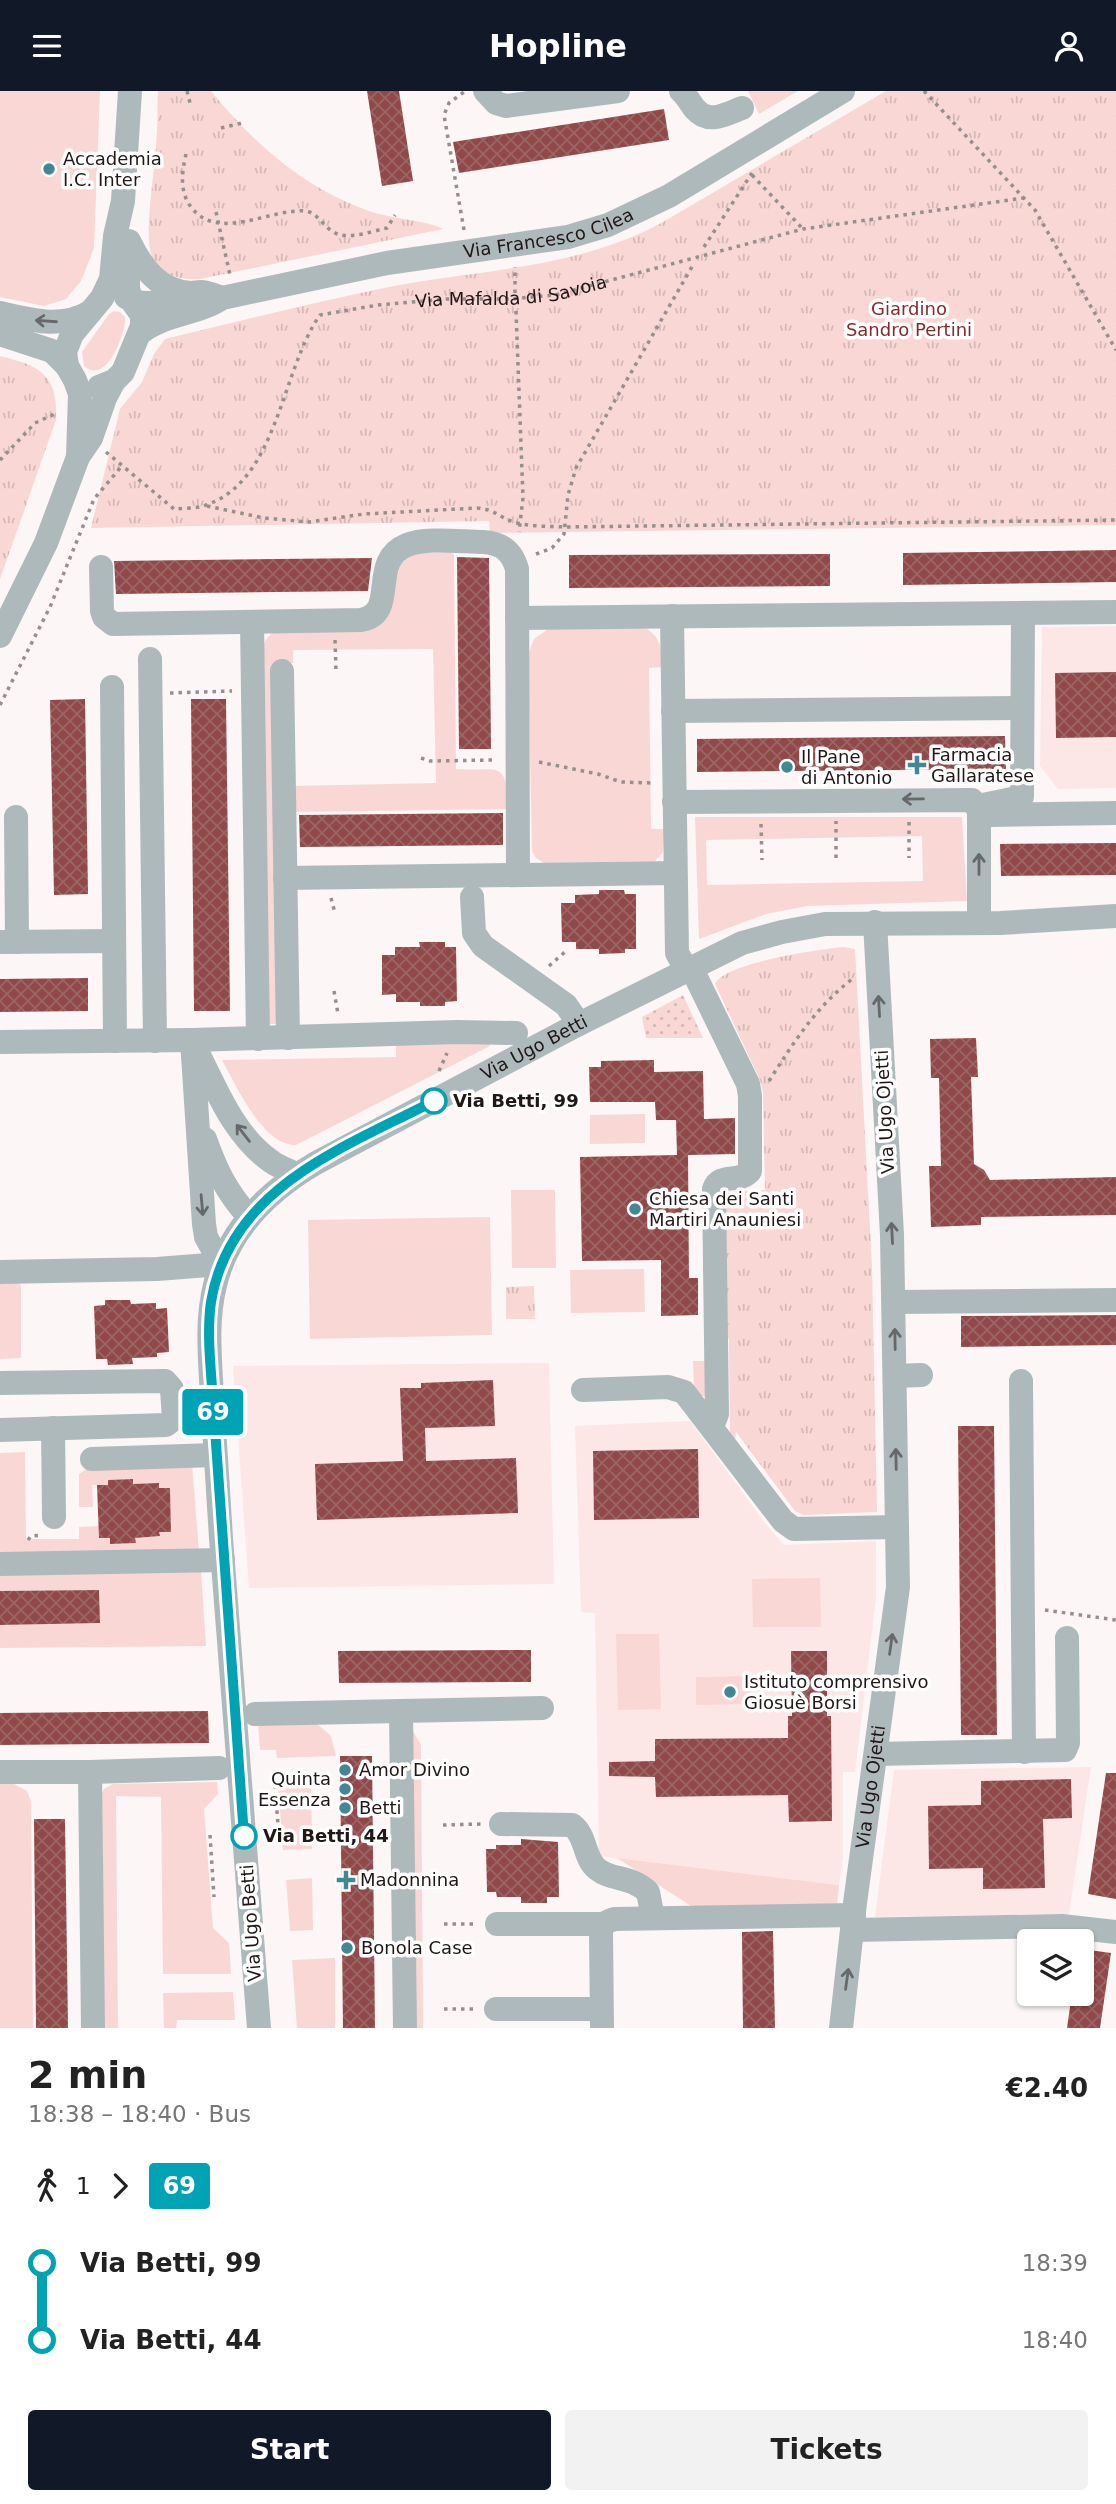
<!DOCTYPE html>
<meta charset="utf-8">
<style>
:root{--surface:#fff;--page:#f2f2f2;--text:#222;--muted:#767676;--accent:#111827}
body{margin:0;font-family:"DejaVu Sans",sans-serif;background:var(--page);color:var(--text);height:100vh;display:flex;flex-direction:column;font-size:26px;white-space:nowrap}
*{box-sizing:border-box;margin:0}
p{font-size:23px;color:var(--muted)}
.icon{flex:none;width:38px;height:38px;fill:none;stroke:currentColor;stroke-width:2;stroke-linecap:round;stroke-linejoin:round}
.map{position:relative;height:1937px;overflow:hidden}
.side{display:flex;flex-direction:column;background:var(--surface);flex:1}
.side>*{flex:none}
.badge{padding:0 14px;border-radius:5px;font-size:24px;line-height:46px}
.controls{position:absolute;left:1017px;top:1838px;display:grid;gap:14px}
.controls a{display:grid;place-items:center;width:77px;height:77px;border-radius:7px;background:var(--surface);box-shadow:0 2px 5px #0004;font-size:35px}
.map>.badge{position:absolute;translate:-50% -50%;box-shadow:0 0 0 4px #fff}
.legs{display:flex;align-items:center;gap:10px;height:77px;padding:0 28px;font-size:23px}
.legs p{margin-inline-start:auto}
.head{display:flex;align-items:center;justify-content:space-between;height:119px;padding:0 28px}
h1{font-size:38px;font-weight:600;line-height:52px}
.primary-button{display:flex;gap:14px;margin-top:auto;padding:14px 28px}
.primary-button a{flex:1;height:80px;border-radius:7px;background:var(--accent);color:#fff;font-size:28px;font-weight:600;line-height:80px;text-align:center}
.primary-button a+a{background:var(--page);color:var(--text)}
ul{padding:0 28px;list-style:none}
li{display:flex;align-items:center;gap:24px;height:77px;font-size:26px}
li i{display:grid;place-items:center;width:10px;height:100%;margin:0 9px;background:currentColor}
li i::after{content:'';width:18px;height:18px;margin:-9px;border:5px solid;border-radius:50%;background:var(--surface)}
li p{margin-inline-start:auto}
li:first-child i{background:linear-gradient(#0000 50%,currentColor 0)}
li:last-child i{background:linear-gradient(currentColor 50%,#0000 0)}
header{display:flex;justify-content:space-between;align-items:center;height:91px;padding:0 28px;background:var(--accent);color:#fff;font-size:32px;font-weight:600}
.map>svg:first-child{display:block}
.built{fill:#fce7e6}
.grass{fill:#f9d7d5;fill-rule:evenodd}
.park{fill:url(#park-tufts)}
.garden{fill:url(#garden-dots)}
.building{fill:url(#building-cross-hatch)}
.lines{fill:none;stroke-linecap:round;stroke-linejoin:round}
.path{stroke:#968f8e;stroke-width:3.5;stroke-dasharray:3.5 5;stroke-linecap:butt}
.minor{stroke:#aeb9bc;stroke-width:24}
.oneway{stroke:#676869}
.line-1-casing{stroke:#fff;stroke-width:16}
.line-1{stroke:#00a3b4;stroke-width:10}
.poi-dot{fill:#428794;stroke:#fff;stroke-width:2.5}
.stop-1-dot{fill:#fff;stroke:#00a3b4;stroke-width:3.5}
.labels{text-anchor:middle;stroke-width:7;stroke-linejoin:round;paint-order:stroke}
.poi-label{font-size:18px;fill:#201716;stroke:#fff;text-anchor:start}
.street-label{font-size:18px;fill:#201716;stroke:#fff}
.park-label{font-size:18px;fill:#86292d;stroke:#fff}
.stop-label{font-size:18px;font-weight:bold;fill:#201716;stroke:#fff;text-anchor:start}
</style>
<header><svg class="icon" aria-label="menu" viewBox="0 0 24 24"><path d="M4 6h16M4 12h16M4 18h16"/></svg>Hopline<svg class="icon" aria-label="person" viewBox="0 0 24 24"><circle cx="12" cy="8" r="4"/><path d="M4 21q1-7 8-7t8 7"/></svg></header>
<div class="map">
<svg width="1116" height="1937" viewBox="0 0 1116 1937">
<defs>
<pattern id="park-tufts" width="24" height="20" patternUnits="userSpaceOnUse" patternTransform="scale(1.75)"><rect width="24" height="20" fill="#f9d7d5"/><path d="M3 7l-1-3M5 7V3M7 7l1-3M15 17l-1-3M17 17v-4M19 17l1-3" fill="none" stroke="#d5b8b6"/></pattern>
<pattern id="garden-dots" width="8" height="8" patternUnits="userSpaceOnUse" patternTransform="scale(1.75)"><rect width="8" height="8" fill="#f9d7d5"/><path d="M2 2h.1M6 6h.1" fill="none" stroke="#d5b8b6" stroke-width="1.8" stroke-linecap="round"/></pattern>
<pattern id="building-cross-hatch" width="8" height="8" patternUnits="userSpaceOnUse" patternTransform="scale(1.75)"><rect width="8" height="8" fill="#904948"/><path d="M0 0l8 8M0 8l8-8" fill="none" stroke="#9b6564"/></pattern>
</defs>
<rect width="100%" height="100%" fill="#fcf6f6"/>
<g class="built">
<polygon points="1116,535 1116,697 1058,698 1040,675 1042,536"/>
<polygon points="549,1272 554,1493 249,1497 233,1275"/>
<polygon points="690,1330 765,1432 784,1454 876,1450 876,1507 855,1681 843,1681 843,1766 839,1794 599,1765 595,1522 581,1521 575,1335"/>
<polygon points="1091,1676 1069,1823 875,1826 894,1679"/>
</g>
<g class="grass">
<polygon points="0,0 100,0 94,157 81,190 66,208 44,215 0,206"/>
<polygon points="748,0 798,0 759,23"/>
<path d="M 114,220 L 120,221 L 125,226 C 127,238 107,296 84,275 L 82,261 L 109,223 Z"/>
<path d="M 451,461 L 454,464 L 456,678 C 501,681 504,666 510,718 L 293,721 L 292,695 L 436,692 L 433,558 L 293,559 L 293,572 L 274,573 L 278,930 L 275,933 L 269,933 L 263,555 L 265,550 L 272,542 L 359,538 L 393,492 L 400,473 L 416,462 Z"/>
<path d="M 551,536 L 647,538 C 662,548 661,559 663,576 L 649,577 L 651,738 L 664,738 L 663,761 L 655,770 L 544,772 L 536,767 L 532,760 L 528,564 L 534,548 Z"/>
<path d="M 695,726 L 962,726 L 967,810 L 807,815 L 766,823 L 699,848 ZM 922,745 L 923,790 L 707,794 L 706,749 Z"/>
<path d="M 488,948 L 490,955 L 296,1054 C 262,1054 237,996 222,969 L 396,966 L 396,950 Z"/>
<polygon points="645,1023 645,1052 590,1053 590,1024"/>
<polygon points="511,1099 555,1099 556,1177 512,1177"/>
<polygon points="490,1126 492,1244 310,1248 308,1129"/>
<polygon points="644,1178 645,1221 571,1222 570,1179"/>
<polygon points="0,1191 19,1192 21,1195 21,1267 0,1268"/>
<polygon points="693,1270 710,1270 711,1305 700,1305 694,1295"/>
<polygon points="25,1361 26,1448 79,1448 79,1436 99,1435 99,1447 110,1447 111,1453 135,1452 135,1447 159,1445 159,1441 171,1440 170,1397 159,1397 158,1392 133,1393 133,1388 108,1389 108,1394 92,1394 93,1416 79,1416 79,1383 88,1377 192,1373 199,1460 0,1464 0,1362"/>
<polygon points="201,1479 206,1555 0,1557 0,1534 100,1532 99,1499 0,1500 0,1482"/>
<polygon points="820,1487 821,1536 753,1536 752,1488"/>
<polygon points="616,1543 659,1543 661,1618 618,1619"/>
<polygon points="751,1585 751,1613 696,1614 696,1586"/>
<polygon points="258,1632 316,1632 331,1645 336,1665 277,1667 276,1659 260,1659"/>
<polygon points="410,1635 421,1654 423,1937 413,1937"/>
<polygon points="311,1689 312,1758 283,1759 278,1691"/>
<polygon points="217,1691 218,1703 204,1718 213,1837 229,1852 231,1883 163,1883 161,1706 116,1705 118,1937 103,1937 102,1702 104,1698 113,1693"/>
<polygon points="12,1692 27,1700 31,1711 33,1937 0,1937 0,1693"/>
<polygon points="617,1767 839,1794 837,1814 691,1815"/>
<polygon points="312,1787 313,1839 290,1840 286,1789"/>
<polygon points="335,1867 335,1937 297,1937 292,1869"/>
<polygon points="233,1901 235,1929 177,1929 176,1937 164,1937 163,1902"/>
</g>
<g class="park">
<path d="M 158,0 L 211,0 C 254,53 304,97 369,120 C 389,127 429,130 443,138 L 200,188 C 180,190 158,183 151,163 C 144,142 155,79 156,54 C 158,36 157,18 158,0 Z"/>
<path d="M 886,0 L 1116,0 L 1116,434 L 490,442 L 489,430 L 91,437 L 120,318 L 142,291 L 154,263 L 165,248 C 237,231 310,212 384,197 C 479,178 575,179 663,131 Z"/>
<path d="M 0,265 C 40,275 58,283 56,329 L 0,488 Z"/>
<path d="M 844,856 L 855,858 L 872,1176 L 877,1421 L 804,1424 L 795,1420 L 736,1341 L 735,1350 L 730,1344 L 729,1248 L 721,1247 L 720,1101 L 765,1099 L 763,1001 L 760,989 L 715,893 C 724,872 820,858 844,856 Z"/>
<polygon points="534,1195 535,1228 506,1228 506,1196"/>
</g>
<polygon class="garden" points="683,904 703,947 646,947 642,926"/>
<g class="building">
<polygon points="367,0 399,0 413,90 382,95"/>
<polygon points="664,18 669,49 459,82 453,51"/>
<polygon points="1116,459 1116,491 903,494 903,462"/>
<polygon points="830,463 830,495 569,497 569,464"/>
<polygon points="457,466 489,467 491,658 459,658"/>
<polygon points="372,467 368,500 116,503 114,470"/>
<polygon points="1116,581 1116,646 1056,647 1055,582"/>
<polygon points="85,608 88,803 54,804 50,609"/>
<polygon points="191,608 226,608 230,920 194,920"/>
<polygon points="1005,645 1006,678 697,681 697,648"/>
<polygon points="503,722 503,754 300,756 299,724"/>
<polygon points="1116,752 1116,784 1001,785 1000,753"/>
<polygon points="599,799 624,799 625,803 636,803 636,858 625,858 625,862 599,863 599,858 576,858 576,851 562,851 561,812 575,812 575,804 599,803"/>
<polygon points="419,851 445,851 445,856 456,856 457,910 445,911 445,915 420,915 420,911 396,911 396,903 382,904 382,864 395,864 395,856 420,856"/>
<polygon points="88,887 88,920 0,921 0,888"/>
<polygon points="976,947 978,986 971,986 974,1073 984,1079 990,1089 1116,1086 1116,1124 981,1126 981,1134 931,1136 929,1075 941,1075 939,987 931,987 930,948"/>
<polygon points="654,969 654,981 703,980 704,1028 735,1027 735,1063 688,1064 689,1187 698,1187 698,1224 661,1225 661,1169 582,1170 580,1066 677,1064 676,1029 656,1029 655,1011 590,1011 589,976 601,976 601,970"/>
<polygon points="105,1209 130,1209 131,1213 156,1212 156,1218 167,1217 169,1261 157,1262 157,1266 132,1267 133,1273 108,1274 107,1268 96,1268 94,1215 105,1214"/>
<polygon points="1116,1224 1116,1254 961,1256 961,1225"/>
<polygon points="493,1289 495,1335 425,1337 426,1370 516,1367 518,1422 317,1429 315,1373 403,1370 400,1297 421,1297 421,1292"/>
<polygon points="958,1335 994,1335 997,1644 961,1644"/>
<polygon points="698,1358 699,1427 594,1429 593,1360"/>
<polygon points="133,1388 133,1393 159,1392 159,1397 170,1397 171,1441 159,1441 160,1445 135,1447 136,1452 110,1453 110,1447 99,1447 97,1394 108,1394 108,1389"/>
<polygon points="99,1499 100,1532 0,1534 0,1500"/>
<polygon points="531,1559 531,1591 339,1592 338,1560"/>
<polygon points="791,1560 827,1560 827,1625 831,1625 832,1730 789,1731 788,1704 656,1706 655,1686 609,1685 609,1671 655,1670 655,1648 788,1647 788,1625 792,1625"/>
<polygon points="208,1620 209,1652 0,1654 0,1622"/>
<polygon points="340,1665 372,1665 375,1937 343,1937"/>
<polygon points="1106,1682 1116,1682 1116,1808 1088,1803"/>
<polygon points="1071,1688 1072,1727 1043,1728 1045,1797 983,1798 983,1777 929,1778 928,1715 981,1714 981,1690"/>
<polygon points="34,1728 65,1728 68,1937 36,1937"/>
<polygon points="521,1748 558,1751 559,1806 547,1806 547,1812 521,1812 521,1806 497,1806 496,1801 487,1801 486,1758 496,1758 496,1754 521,1754"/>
<polygon points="773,1840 775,1937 743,1937 742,1841"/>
<polygon points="1082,1858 1111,1862 1100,1937 1067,1937 1072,1902 1082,1902"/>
</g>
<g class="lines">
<g class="path">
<polyline points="187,0 191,16"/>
<polyline points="924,0 1035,119 1116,259"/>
<polyline points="221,37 242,32"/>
<path d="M 186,63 C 182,81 179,100 191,116 C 218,152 270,117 306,120 C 316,122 320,130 328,137 C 343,152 368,141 387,137 L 395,124"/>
<polyline points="752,84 803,138"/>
<polyline points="216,121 230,184"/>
<polyline points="464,139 444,24 449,12 464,1"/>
<polyline points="704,156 752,82"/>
<polyline points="515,202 515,176"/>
<polyline points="516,220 523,407 519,441"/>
<path id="s1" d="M 106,361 L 174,418 C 184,417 197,418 206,414 C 278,390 281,279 320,224 L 378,214 L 445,208 L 510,208 L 555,204 L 803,138 L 1024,107"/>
<polyline points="0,369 35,332 57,322"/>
<path d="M 207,415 L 264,427 L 309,431 L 364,423 L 477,417 C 494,418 499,426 514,431 C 529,436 549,435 565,436 L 1116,429"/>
<polyline points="536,463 552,457 564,443 568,404 576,377 693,174"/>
<polyline points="335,549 336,579"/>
<polyline points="170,602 232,600"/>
<polyline points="0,614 50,516 94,408 121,376"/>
<polyline points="421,667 430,670 496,669"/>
<polyline points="539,671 598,683 621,691 654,692"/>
<polyline points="909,731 909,767"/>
<polyline points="761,733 762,769"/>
<polyline points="836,767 836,730"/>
<polyline points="331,807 335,822"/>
<polyline points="549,875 566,860"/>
<polyline points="334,900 338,923"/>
<polyline points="439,980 447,962"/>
<path d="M 769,990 C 794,951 817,914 855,886"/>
<polyline points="28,1449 31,1445 43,1444"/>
<polyline points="1045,1519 1116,1529"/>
<polyline points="275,1694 279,1747"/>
<polyline points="443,1734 482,1733"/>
<polyline points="210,1744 214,1806"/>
<polyline points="444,1833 477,1833"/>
<polyline points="444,1918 474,1918"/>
</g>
<g class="minor">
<polyline points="485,0 496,12 506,15 618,0"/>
<path d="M 681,0 C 687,5 690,12 695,18 C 709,34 726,23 742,17"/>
<path d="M 129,150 C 142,177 159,200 191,202"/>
<path d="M 126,206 C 152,222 174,201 201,201 C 207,201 216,205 222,207"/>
<path d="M 0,222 C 31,229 61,238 90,221"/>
<polyline points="0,243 52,260 67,275"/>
<path id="s2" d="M 139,243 C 162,223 197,224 222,207 L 387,172 L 568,146 L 608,134 L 669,105 L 843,0"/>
<polyline points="99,296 114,290 123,281 142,235 142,224 132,210 128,198 128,160"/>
<polyline points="78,366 80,303 75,289 67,275 65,261 72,243 102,207 111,188 115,145 123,110 130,0"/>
<path d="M 101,476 L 102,520 L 104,526 L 113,533 L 361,529 C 400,522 367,470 407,454 C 426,446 462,451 483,451 C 501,452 512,460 517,478 L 518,784"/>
<polyline points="672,525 677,862 686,878"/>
<polyline points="517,527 1116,521"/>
<polyline points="252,531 258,948"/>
<polyline points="0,545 46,452 78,366 91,347 105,307 114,290"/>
<polyline points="150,568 155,950"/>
<polyline points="282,580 288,947"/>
<polyline points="112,596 115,950"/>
<polyline points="673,620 1022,617"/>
<polyline points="674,711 972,709 979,719 979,832"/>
<polyline points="978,715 1022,706 1023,522"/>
<polyline points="990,724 1116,722"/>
<polyline points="16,726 17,851"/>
<polyline points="285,787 675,782"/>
<polyline points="472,806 474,842 483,855 566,914 579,933"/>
<polyline points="0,851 114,850"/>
<path d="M 691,876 L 748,993 L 750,1005 L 750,1080 C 740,1093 720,1081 714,1098 L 717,1323 L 712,1336"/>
<polyline points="192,949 204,1133 206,1146 221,1173"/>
<polyline points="0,951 192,949 457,941 516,942"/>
<path d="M 198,962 C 217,1000 235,1046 272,1071 C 279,1076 288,1079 296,1083"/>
<path d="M 205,1048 C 217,1081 226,1100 249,1126"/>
<polyline points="0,1181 157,1178 221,1173"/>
<polyline points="894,1211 1116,1209"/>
<polyline points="895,1285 921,1284"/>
<polyline points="1021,1290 1024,1661"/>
<polyline points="0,1292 165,1290 172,1298 174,1328 166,1334 0,1339"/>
<polyline points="583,1299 668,1296 684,1301 783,1430 794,1438 897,1436"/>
<polyline points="53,1337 54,1426"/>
<polyline points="92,1368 215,1364"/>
<polyline points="0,1473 223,1469"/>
<polyline points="401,1620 405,1937"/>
<polyline points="255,1623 542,1617"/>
<polyline points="876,1663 1065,1659 1068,1652 1067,1547"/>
<polyline points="0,1681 90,1681 219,1677"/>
<polyline points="90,1681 93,1937"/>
<path d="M 501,1733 L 572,1734 C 587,1745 583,1766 597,1778 C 612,1790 630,1784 648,1801 L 653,1827"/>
<polyline points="497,1833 603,1833"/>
<polyline points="853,1839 1062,1835 1116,1841"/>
<polyline points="496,1918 601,1918"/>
<path id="s3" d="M 259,1937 C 246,1774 234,1610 221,1447 C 218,1400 215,1352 212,1305 C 210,1268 206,1230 215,1194 C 228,1139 268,1100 316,1072 L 579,933 L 742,852 L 782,841 L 825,833 L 1001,832 L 1116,825"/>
<path d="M 602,1937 L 601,1840 C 604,1832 607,1830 615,1828 L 854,1824"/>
<path id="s4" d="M 841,1937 L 855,1812 L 898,1496 L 892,1144 L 875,831"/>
</g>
</g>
<defs><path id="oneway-shaft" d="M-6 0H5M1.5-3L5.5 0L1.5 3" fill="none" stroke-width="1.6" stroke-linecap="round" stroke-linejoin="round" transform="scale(1.75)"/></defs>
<g class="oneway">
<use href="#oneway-shaft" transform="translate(46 230) rotate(-176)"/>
<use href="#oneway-shaft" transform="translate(913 708) rotate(179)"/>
<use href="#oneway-shaft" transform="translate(979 773) rotate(-90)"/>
<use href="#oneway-shaft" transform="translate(879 915) rotate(-93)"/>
<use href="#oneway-shaft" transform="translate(243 1042) rotate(-128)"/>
<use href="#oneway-shaft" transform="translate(202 1114) rotate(85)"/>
<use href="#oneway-shaft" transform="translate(892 1142) rotate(-93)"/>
<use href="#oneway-shaft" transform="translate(895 1248) rotate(-91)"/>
<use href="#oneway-shaft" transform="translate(896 1368) rotate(-91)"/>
<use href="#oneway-shaft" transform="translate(891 1553) rotate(-82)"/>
<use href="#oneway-shaft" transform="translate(847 1888) rotate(-82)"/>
</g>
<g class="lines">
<defs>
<path id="line-1" d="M 244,1745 L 212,1296 C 210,1268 207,1239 211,1211 C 230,1096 344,1057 434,1010"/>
</defs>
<use href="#line-1" class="line-1-casing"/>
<use href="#line-1" class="line-1"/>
</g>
<g class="poi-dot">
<circle cx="49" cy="78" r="7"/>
<path d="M913.5 663.5h7v7h7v7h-7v7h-7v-7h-7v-7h7z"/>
<circle cx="787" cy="676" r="7"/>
<circle cx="635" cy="1118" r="7"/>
<circle cx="730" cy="1601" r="7"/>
<circle cx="345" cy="1679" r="7"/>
<circle cx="345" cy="1698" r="7"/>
<circle cx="345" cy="1717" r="7"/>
<path d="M342.5 1778.5h7v7h7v7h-7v7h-7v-7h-7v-7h7z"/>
<circle cx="347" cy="1857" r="7"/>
</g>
<g class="stop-1-dot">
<circle cx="434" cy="1010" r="12"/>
<circle cx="244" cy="1745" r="12"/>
</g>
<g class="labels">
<g class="poi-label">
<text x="63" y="74">Accademia<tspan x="63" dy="21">I.C. Inter</tspan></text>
<text x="931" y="670">Farmacia<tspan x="931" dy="21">Gallaratese</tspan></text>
<text x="801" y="672">Il Pane<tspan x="801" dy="21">di Antonio</tspan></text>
<text x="649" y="1114">Chiesa dei Santi<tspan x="649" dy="21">Martiri Anauniesi</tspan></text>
<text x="744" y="1597">Istituto comprensivo<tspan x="744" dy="21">Giosuè Borsi</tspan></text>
<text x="359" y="1685">Amor Divino</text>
<text x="331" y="1694" text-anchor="end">Quinta<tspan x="331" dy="21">Essenza</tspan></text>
<text x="359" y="1723">Betti</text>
<text x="360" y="1795">Madonnina</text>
<text x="361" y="1863">Bonola Case</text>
</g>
<g class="street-label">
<text dy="6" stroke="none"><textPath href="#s2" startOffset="424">Via Francesco Cilea</textPath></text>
<text dy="6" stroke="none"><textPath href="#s1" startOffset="542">Via Mafalda di Savoia</textPath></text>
<text dy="6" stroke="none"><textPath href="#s3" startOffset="1155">Via Ugo Betti</textPath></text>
<text transform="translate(885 1021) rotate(-93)" y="6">Via Ugo Ojetti</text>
<text dy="6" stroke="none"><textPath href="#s4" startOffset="243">Via Ugo Ojetti</textPath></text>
<text transform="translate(251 1832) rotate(-94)" y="6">Via Ugo Betti</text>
</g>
<g class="park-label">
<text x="909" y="224">Giardino<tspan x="909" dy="21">Sandro Pertini</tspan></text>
</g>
<g class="stop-label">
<text x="453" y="1016">Via Betti, 99</text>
<text x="263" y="1751">Via Betti, 44</text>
</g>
</g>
</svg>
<div class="controls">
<a><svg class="icon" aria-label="layers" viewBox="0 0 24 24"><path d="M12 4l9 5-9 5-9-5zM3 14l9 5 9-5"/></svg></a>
</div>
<b class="badge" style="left:213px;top:1321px;background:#00a3b4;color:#fff">69</b>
</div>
<section class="side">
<div class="head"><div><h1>2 min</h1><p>18:38 – 18:40 · Bus</p></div><b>€2.40</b></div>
<div class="legs"><svg class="icon" aria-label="walk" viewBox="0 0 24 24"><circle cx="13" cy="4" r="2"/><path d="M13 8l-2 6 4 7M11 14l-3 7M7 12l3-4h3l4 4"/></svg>1<svg class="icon" aria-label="forward" viewBox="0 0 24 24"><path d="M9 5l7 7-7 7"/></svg><b class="badge" style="background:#00a3b4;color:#fff">69</b></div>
<ul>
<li><i style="color:#00a3b4"></i><b>Via Betti, 99</b><p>18:39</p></li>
<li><i style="color:#00a3b4"></i><b>Via Betti, 44</b><p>18:40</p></li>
</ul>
<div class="primary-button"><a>Start</a><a>Tickets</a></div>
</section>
